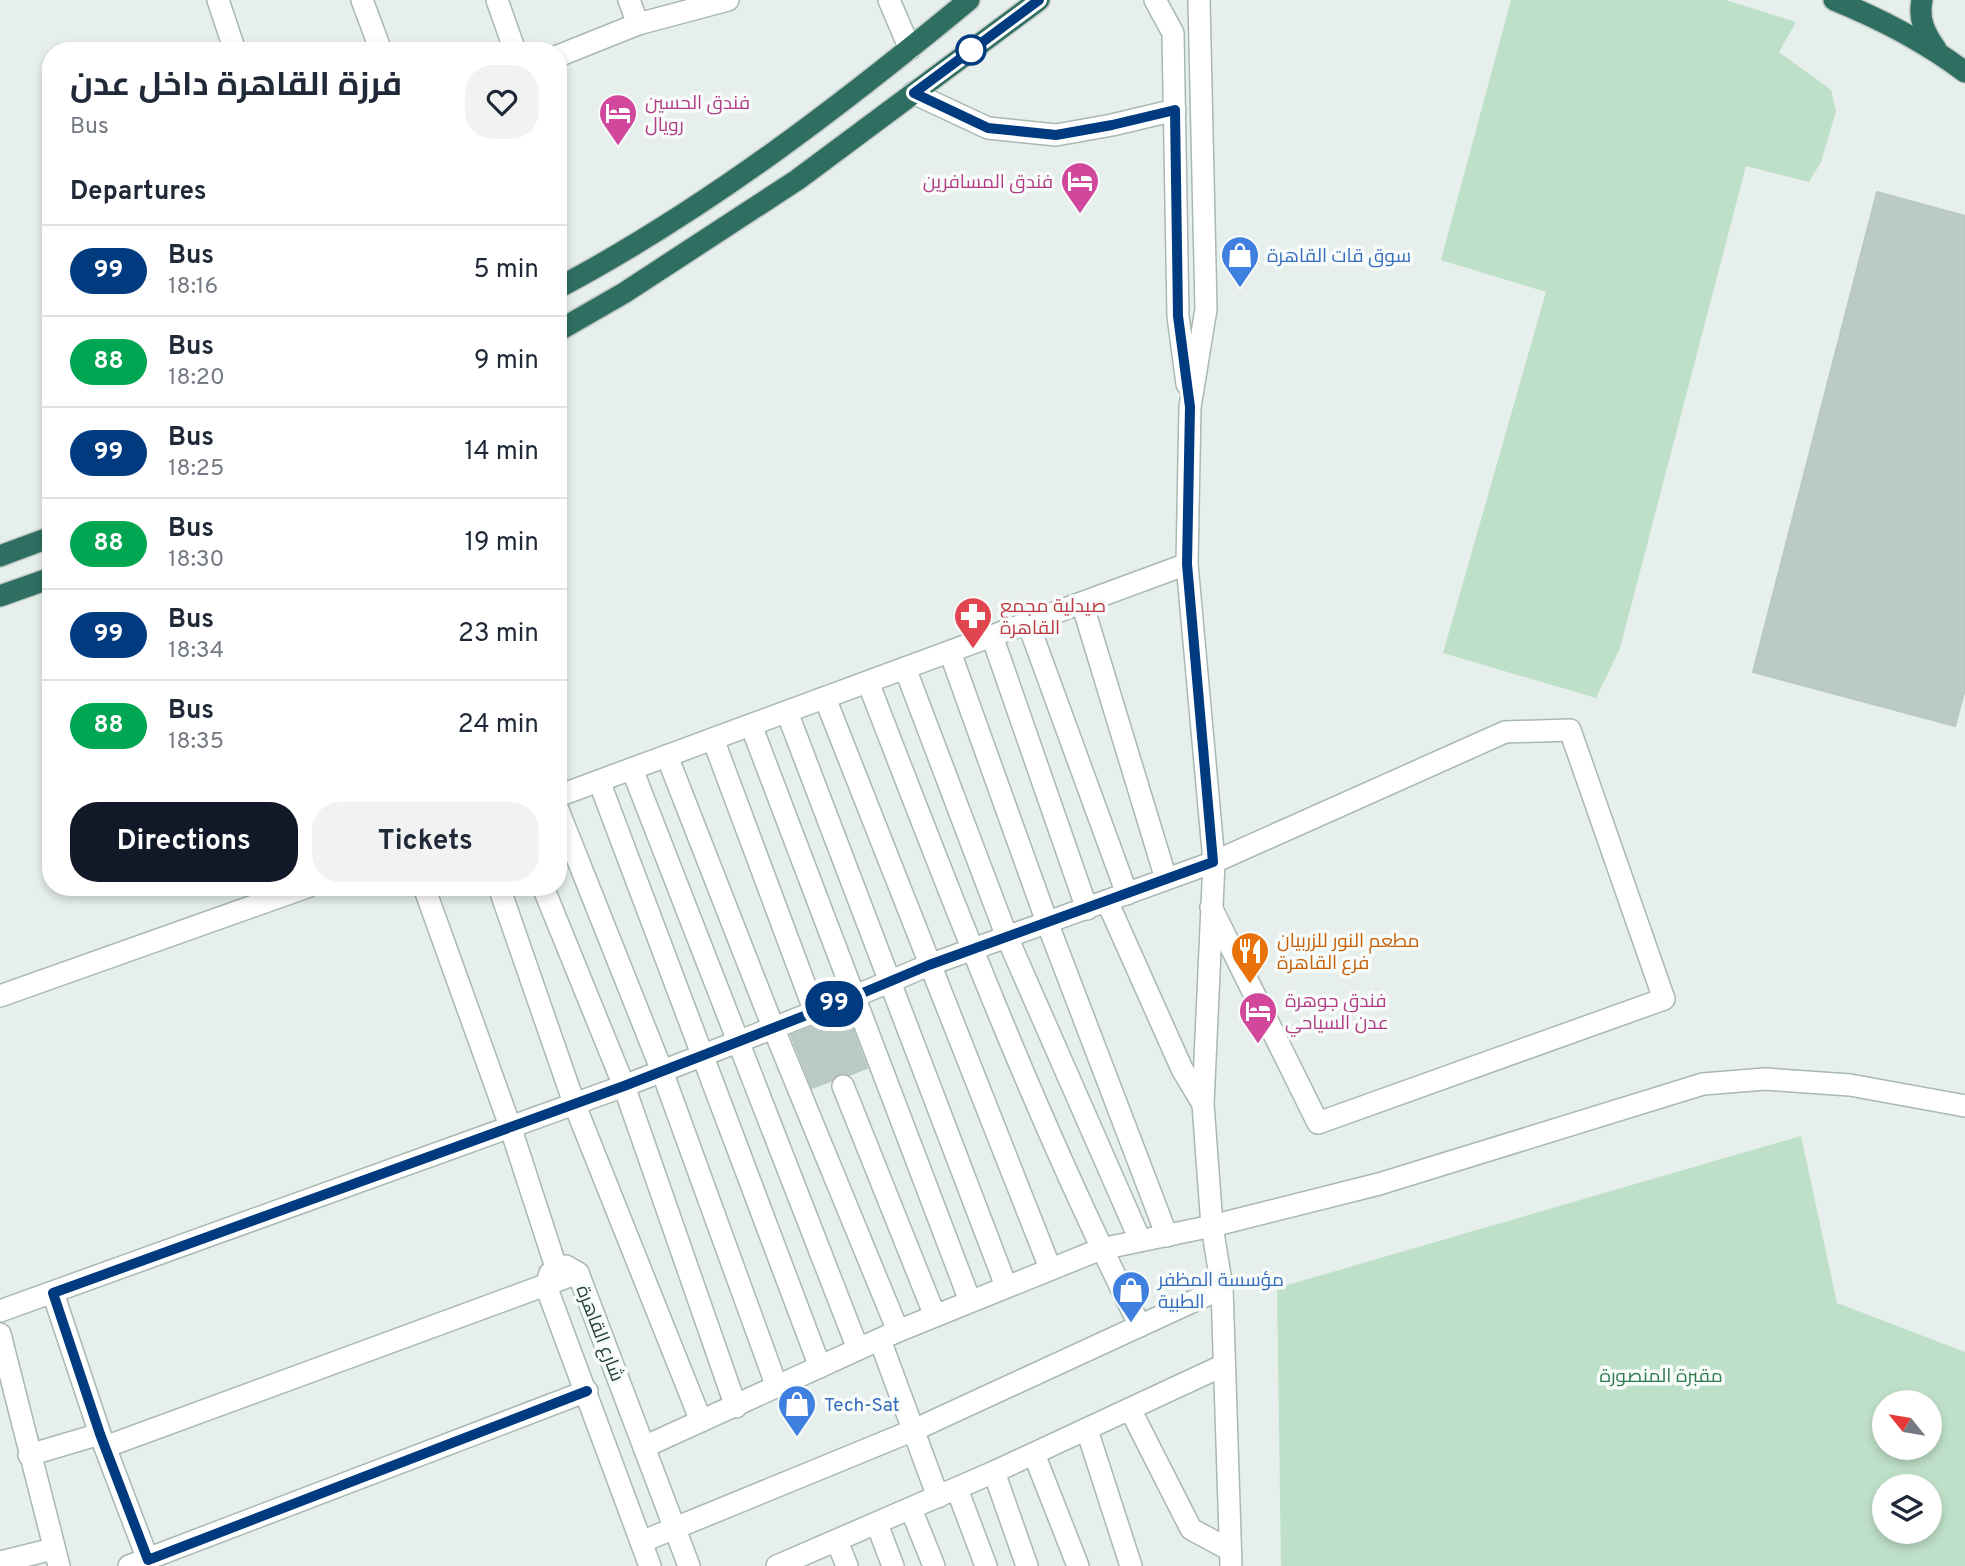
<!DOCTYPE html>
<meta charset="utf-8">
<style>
:root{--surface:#fff;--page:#f2f2f3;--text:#1f2937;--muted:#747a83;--line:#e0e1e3;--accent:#111827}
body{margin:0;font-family:Overpass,Cairo,sans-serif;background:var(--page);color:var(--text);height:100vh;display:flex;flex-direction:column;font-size:26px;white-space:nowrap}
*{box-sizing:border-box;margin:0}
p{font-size:23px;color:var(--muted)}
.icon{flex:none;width:38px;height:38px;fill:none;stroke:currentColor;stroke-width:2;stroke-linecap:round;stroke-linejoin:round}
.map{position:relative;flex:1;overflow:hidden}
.details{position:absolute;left:42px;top:42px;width:525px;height:854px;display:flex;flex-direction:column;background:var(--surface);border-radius:28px;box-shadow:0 4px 10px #0003}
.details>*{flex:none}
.badge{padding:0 14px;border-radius:23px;font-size:24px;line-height:46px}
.needle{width:46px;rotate:300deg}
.controls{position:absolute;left:1872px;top:1390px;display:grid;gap:14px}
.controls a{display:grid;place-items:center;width:70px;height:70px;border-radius:50%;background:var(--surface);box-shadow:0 4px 10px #0003;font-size:35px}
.map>.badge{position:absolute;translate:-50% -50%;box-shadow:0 0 0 4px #fff}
h2{padding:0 28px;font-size:26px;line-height:63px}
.round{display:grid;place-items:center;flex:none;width:74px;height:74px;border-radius:28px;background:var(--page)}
.head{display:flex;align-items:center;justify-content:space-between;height:119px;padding:0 28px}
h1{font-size:33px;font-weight:700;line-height:52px}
.primary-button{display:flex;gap:14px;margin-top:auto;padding:14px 28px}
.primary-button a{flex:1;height:80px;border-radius:28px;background:var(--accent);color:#fff;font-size:28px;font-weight:700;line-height:80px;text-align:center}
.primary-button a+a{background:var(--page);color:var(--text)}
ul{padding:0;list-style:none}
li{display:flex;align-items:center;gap:21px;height:91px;padding:0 28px;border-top:2px solid var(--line)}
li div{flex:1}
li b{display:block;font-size:26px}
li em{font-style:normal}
li .badge{min-width:77px;font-weight:700;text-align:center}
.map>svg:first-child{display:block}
.green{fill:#bfe0c8;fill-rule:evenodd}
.building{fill:#bbcac4;stroke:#b8c9c2;stroke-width:2}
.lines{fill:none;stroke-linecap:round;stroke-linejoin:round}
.minor-casing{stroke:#a8b8b2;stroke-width:24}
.highway-casing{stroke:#c2cac8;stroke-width:24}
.minor{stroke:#fff;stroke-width:21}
.highway{stroke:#2f6f62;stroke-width:21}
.line-casing{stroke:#fff;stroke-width:16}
.line{stroke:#003b80;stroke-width:10}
.stop-dot{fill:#fff;stroke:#003b80;stroke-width:3.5}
.labels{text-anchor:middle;stroke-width:7;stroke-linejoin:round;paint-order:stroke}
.hotel-label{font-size:19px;fill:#b23c85;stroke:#f7fbf9;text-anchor:start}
.shop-label{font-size:19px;fill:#366cbe;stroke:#f7fbf9;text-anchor:start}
.health-label{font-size:19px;fill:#be3a42;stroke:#f7fbf9;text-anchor:start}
.food-label{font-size:19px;fill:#c56008;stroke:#f7fbf9;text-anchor:start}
.street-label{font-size:19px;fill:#24423a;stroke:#f7fbf9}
.park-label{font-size:19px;fill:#2d7a4b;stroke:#f7fbf9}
</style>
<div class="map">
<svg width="1965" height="1566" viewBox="0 0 1965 1566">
<rect width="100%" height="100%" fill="#e6efeb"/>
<g class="green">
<polygon points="1511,0 1726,0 1796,22 1779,52 1831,90 1836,111 1821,162 1809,182 1746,166 1620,648 1596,698 1443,653 1546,292 1441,260"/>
<path d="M 1801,1136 L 1837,1303 L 1965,1352 L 1965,1566 L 1281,1566 L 1277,1288 ZM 1885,1402 L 1930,1402 L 1930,1447 L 1885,1447 ZM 1885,1486 L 1930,1486 L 1930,1531 L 1885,1531 Z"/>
</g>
<g class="building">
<polygon points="1877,192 1965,216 1965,689 1955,726 1753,672"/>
<polygon points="847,1014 867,1068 849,1075 839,1074 831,1081 812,1088 791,1035"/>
</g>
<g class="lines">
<defs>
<g id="minor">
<polyline points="218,0 235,51"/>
<polyline points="362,0 381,51"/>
<polyline points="497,0 515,51"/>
<polyline points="629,0 638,24"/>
<polyline points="889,0 910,49"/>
<polyline points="1155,0 1173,33 1178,316 1187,384"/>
<polyline points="1199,0 1206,309 1190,407 1187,564 1214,862 1203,1104 1212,1226 1222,1288 1231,1566"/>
<polyline points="558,56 638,24 728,0"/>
<polyline points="913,93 988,128 1056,135 1112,125 1175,110"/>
<polyline points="1082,603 1166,879"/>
<polyline points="1028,623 1127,894"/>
<polyline points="992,636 1087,909"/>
<polyline points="950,652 1047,922 1167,1236"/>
<polyline points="905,668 1007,937 1140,1240"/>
<path d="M 868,682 C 952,899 1035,1118 1140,1326"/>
<polyline points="825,698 1050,1268"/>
<polyline points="787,712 1006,1286"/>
<polyline points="751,725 970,1301"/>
<polyline points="713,739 815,1012"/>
<polyline points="667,756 773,1027 898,1331"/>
<polyline points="632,769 858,1349"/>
<polyline points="599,781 820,1367"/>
<polyline points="558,796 1187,564"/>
<polyline points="558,810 662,1071 777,1387"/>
<polyline points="424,887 510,1126 554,1261"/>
<polyline points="499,887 574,1103 701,1421"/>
<polyline points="543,887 624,1086 736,1407"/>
<polyline points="1107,901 1182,1069 1203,1104"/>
<polyline points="0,996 307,887"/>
<polyline points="843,1086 935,1316"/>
<polyline points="566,1266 578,1273 689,1566"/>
<polyline points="550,1273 546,1286 650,1566"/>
<polyline points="53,1293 100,1434 148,1560"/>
<polyline points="0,1311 624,1086 853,997 929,965 1214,862 1505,732 1570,730 1664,999 1318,1123 1211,907"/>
<polyline points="0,1334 59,1566"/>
<polyline points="880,1340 938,1497"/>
<polyline points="1130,1409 1191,1529 1230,1550"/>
<polyline points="1087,1430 1131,1566"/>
<polyline points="105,1447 578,1273"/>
<polyline points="644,1447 898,1331 1101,1249 1212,1226 1379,1184 1703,1084 1765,1079 1850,1085 1965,1106"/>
<polyline points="1034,1454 1078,1566"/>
<polyline points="29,1455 100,1434"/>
<polyline points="994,1472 1027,1566"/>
<polyline points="957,1489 986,1566"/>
<polyline points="911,1509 934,1566"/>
<polyline points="877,1524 893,1566"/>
<polyline points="837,1541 847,1566"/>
<polyline points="641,1542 914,1430 1222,1288"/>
<polyline points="0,1562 53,1549"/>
<polyline points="129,1566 587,1391"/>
<polyline points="777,1566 994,1472 1224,1365"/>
</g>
<g id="highway">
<path d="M 1834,0 C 1881,19 1925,42 1965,72"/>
<path d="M 1922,0 C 1918,20 1925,33 1936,49"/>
<path d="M 558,288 C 705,210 841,106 969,0"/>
<polyline points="558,331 624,293 797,180 1039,0"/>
<polyline points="0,556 51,537"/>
<polyline points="0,596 51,578"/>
</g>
</defs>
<use href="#minor" class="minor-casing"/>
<use href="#highway" class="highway-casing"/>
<use href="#minor" class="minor"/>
<use href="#highway" class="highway"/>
</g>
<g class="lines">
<defs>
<polyline id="line" points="587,1391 148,1560 100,1434 53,1293 624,1086 853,997 929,965 1213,862 1187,564 1190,407 1178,316 1175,110 1112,125 1056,135 988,128 914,93 1039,0"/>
</defs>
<use href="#line" class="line-casing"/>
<use href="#line" class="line"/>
</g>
<defs>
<symbol id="hotel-pin" viewBox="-11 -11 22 30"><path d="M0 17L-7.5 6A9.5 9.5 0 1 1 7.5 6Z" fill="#d1479c" stroke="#f7fbf9"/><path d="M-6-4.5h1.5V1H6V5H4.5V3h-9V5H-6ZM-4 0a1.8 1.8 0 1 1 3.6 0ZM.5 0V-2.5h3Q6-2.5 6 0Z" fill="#fff"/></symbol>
<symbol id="shop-pin" viewBox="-11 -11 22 30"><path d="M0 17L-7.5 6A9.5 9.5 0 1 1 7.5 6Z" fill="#3f7fe0" stroke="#f7fbf9"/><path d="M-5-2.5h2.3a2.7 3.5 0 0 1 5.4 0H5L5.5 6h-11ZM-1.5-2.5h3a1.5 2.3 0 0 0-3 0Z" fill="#fff"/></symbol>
<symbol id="pharmacy-pin" viewBox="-11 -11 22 30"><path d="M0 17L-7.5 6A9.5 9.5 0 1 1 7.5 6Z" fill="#e0444e" stroke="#f7fbf9"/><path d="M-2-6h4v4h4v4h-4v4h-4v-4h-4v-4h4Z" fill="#fff"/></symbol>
<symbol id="restaurant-pin" viewBox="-11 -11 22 30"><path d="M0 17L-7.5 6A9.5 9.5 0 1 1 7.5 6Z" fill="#e8710a" stroke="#f7fbf9"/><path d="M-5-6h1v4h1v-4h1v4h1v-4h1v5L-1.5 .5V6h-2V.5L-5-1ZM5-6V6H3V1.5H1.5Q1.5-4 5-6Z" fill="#fff"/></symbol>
</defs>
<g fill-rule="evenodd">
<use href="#hotel-pin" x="596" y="91" width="44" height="60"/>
<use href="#hotel-pin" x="1058" y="159" width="44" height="60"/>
<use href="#shop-pin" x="1218" y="233" width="44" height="60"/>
<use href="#pharmacy-pin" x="951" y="594" width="44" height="60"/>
<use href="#restaurant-pin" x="1228" y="929" width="44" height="60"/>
<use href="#hotel-pin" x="1236" y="989" width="44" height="60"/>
<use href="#shop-pin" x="1109" y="1268" width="44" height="60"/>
<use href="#shop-pin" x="775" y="1382" width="44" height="60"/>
</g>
<circle class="stop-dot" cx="971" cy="50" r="14"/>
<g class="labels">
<g class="hotel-label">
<text x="645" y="109">فندق الحسين<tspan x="645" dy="22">رويال</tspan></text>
<text x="1053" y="188" text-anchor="end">فندق المسافرين</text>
<text x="1285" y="1007">فندق جوهرة<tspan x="1285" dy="22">عدن السياحي</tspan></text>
</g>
<g class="shop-label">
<text x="1267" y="262">سوق قات القاهرة</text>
<text x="1158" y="1286">مؤسسة المظفر<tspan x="1158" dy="22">الطبية</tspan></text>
<text x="824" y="1411">Tech-Sat</text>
</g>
<g class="health-label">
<text x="1000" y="612">صيدلية مجمع<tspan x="1000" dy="22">القاهرة</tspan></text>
</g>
<g class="food-label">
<text x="1277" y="947">مطعم النور للزربيان<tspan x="1277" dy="22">فرع القاهرة</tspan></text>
</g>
<g class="street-label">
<text transform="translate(601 1333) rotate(69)" y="7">شارع القاهرة</text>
</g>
<g class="park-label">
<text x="1661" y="1382">مقبرة المنصورة</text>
</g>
</g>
</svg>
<div class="controls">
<a><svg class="needle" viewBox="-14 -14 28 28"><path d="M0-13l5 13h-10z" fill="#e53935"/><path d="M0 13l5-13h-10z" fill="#747a83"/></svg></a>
<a><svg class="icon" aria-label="layers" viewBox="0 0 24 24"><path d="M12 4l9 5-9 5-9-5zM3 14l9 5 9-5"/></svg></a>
</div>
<b class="badge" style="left:834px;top:1004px;background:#003b80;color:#fff">99</b>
<section class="details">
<div class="head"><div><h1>فرزة القاهرة داخل عدن</h1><p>Bus</p></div><a class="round"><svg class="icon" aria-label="heart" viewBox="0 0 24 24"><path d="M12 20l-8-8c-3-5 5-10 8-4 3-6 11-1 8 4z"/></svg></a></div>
<h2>Departures</h2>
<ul>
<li><span class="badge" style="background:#003b80;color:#fff">99</span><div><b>Bus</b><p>18:16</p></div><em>5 min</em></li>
<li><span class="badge" style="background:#00a651;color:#fff">88</span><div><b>Bus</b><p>18:20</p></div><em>9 min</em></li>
<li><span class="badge" style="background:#003b80;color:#fff">99</span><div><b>Bus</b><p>18:25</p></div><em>14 min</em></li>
<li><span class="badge" style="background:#00a651;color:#fff">88</span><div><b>Bus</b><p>18:30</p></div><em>19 min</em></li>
<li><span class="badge" style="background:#003b80;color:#fff">99</span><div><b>Bus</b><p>18:34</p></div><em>23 min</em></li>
<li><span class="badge" style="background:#00a651;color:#fff">88</span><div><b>Bus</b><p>18:35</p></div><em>24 min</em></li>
</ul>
<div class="primary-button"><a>Directions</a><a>Tickets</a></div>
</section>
</div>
